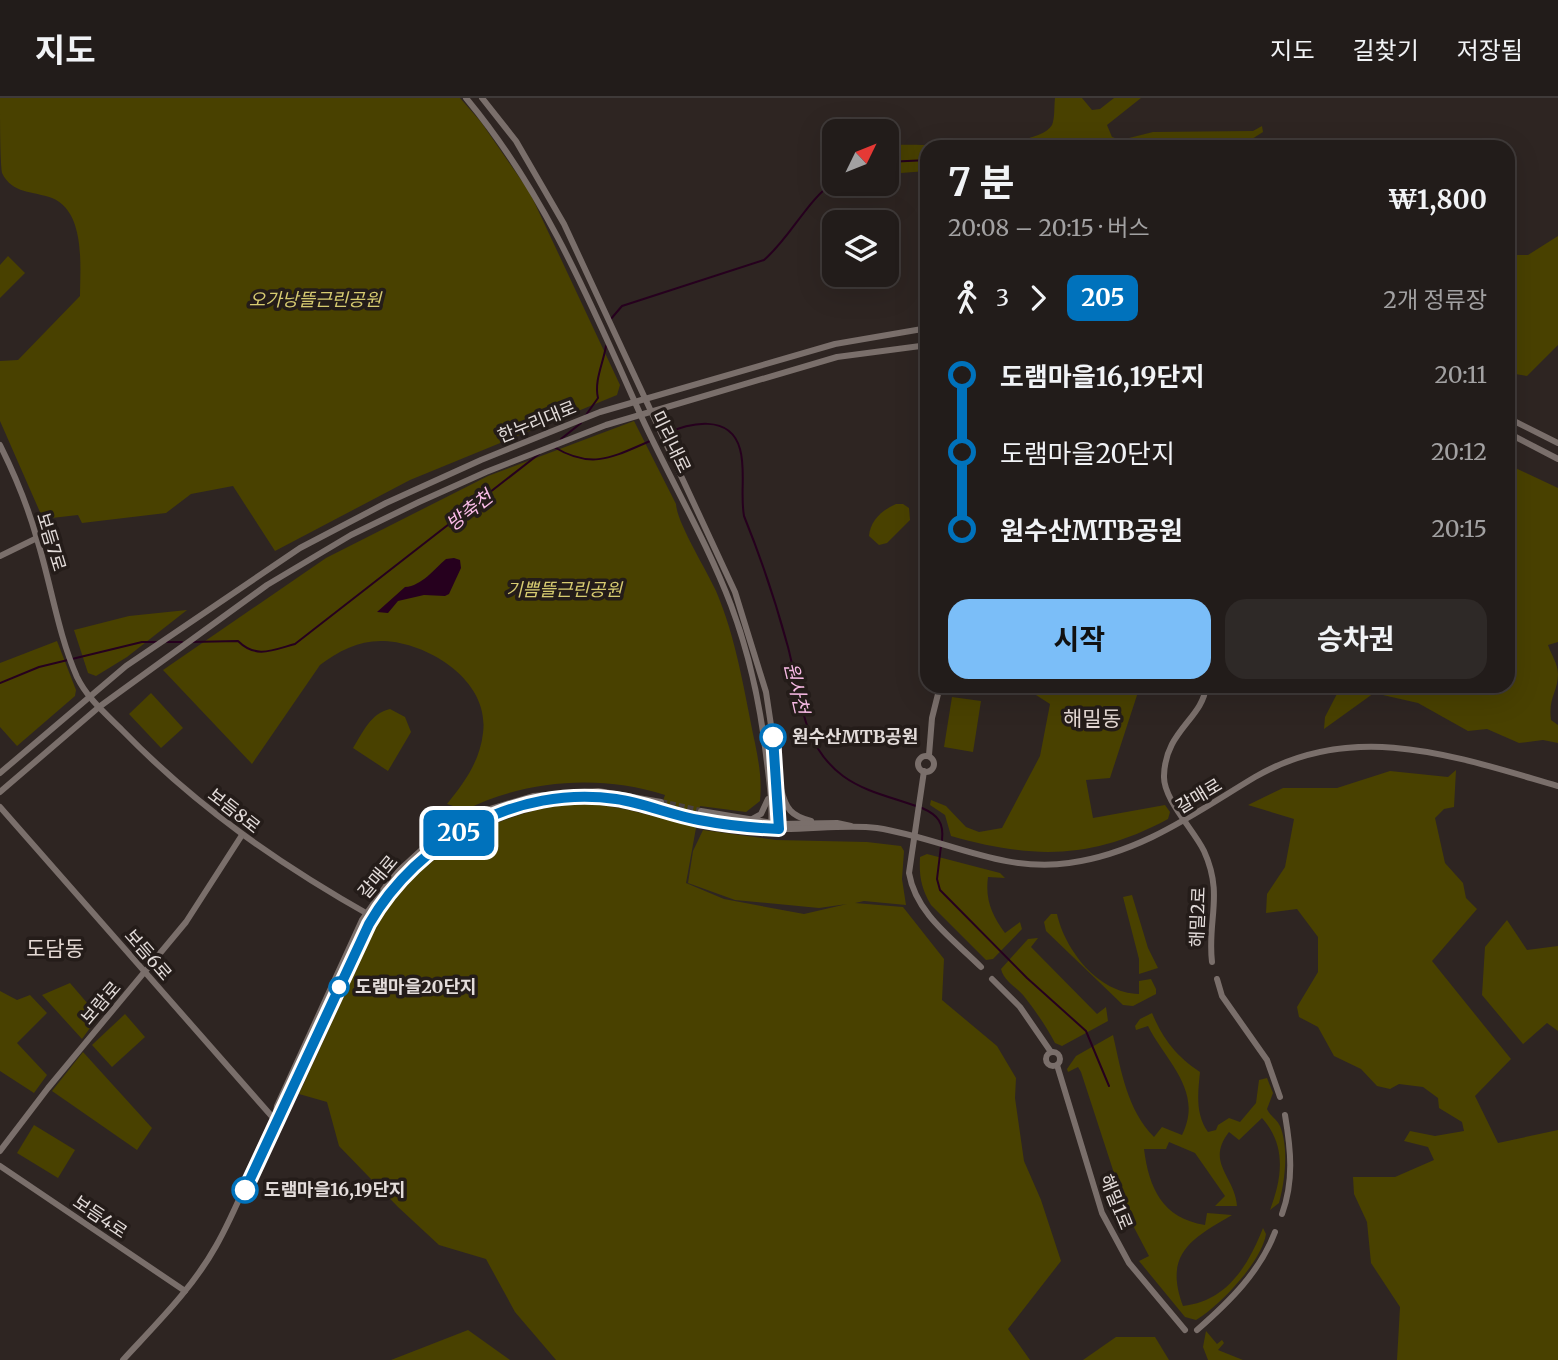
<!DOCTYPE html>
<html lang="ko">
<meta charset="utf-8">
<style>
:root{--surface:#221c1a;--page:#2e2927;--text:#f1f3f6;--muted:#a2a1a2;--line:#3f3a39;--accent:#7bbef8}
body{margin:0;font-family:Merriweather,"Noto Sans KR",serif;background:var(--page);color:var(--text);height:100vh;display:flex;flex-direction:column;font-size:26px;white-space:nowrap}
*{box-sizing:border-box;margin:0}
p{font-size:23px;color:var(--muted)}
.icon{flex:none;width:38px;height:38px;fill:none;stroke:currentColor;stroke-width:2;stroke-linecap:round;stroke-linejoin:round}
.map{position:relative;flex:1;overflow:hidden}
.sheet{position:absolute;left:920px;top:42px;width:595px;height:553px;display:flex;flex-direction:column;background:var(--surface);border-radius:21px;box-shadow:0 7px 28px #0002,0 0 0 2px var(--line)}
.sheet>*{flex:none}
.badge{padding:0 14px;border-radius:10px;font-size:24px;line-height:46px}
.needle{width:46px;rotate:47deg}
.buttons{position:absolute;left:822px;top:21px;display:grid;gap:14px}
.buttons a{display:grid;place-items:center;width:77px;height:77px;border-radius:14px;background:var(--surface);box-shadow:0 7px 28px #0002,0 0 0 2px var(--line);font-size:35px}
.map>.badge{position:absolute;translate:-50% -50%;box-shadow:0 0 0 4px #fff}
.legs{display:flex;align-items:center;gap:10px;height:77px;padding:0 28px;font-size:23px}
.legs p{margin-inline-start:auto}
.head{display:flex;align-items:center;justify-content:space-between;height:119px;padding:0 28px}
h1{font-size:38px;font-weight:700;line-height:52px}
.action{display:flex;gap:14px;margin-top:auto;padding:14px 28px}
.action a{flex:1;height:80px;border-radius:21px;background:var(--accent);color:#111;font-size:28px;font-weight:700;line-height:80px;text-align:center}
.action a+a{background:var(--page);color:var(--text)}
ul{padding:0 28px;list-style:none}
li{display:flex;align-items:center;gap:24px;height:77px;font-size:26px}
li i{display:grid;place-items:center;width:10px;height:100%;margin:0 9px;background:currentColor}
li i::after{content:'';width:18px;height:18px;margin:-9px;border:5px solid;border-radius:50%;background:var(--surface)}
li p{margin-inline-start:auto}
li:first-child i{background:linear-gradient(#0000 50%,currentColor 0)}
li:last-child i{background:linear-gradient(currentColor 50%,#0000 0)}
header{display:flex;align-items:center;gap:42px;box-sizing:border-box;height:98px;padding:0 35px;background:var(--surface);border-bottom:2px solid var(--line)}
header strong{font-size:33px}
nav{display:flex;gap:38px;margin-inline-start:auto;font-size:24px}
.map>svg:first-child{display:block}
.green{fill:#494100}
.water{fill:#26001e}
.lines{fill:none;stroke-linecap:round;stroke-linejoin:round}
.stream{stroke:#26001e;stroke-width:2}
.secondary-tunnel{stroke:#49403e;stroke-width:6;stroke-dasharray:6 3;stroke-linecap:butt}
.secondary{stroke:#7a6f6b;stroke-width:6}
.line-1-casing{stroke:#fff;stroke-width:16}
.line-1{stroke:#0072bc;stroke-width:10}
.stop-1-dot{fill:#fff;stroke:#0072bc;stroke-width:3.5}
.labels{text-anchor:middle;stroke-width:7;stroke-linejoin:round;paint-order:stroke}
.park-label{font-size:18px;font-style:italic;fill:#d7cb71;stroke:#241c19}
.street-label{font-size:18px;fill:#e3dcda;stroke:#241c19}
.stop-label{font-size:18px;font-weight:bold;fill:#e3dcda;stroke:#241c19;text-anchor:start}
.water-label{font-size:19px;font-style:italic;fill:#f9bbe6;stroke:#241c19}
.quarter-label{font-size:21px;fill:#e4d8d3;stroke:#241c19}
</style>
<header>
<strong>지도</strong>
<nav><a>지도</a><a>길찾기</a><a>저장됨</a></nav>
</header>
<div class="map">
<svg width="1558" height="1262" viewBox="0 0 1558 1262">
<rect width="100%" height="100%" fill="#2e2522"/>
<g class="green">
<path d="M 0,0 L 460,0 L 481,24 L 530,95 L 620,287 L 617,297 L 410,382 L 275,453 L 233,388 L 191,396 L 166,415 L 82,425 L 78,417 L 43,421 L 0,323 L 0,263 L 18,262 L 80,198 C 80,169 86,114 52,100 C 33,93 12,96 2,75 C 0,61 0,17 0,0 Z"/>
<path d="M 1055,0 L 1082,0 L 1092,12 L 1100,11 L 1114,0 L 1141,0 L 1107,27 L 1112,39 L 1121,42 L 1153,34 L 1253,33 L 1262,28 L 1263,34 L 1244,46 L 1230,49 L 928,49 L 927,73 L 901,75 L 887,80 L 887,47 C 919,45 1036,54 1052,27 C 1055,20 1054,8 1055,0 Z"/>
<polygon points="1558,138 1558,247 1527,278 1509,275 1509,157 1528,157"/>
<polygon points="8,158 25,175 0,200 0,167"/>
<path d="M 634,323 L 676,406 C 677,425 706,471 716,493 C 737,542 744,593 755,645 C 759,665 762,682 760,703 L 746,714 L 700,708 L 686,785 L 724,801 L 804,816 L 847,806 L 819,810 L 735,802 L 688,785 L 693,753 L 703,732 L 776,742 L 867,744 L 901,748 L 904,753 L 902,781 L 906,807 L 864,803 L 855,805 L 903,809 L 944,861 L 942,902 L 997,948 L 1016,980 L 1015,1000 L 1024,1063 L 1041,1102 L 1061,1163 L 1008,1231 L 1030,1262 L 556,1262 L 515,1214 L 486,1161 L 439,1147 L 398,1109 L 339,1048 L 327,1004 L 299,996 C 316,959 333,922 350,885 C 361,861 371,835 385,814 C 424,756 495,716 563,707 C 595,703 626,711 657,719 L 665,697 C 599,676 526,682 465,712 L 447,706 C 464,685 480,663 483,635 C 490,583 429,545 384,543 C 360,542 338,553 320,567 L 252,666 L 163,572 L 326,460 L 488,378 Z"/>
<path d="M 1509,367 L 1558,390 L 1558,544 L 1548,547 C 1551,556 1558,566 1558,576 C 1558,594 1548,599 1551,622 L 1558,627 L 1558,645 L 1543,642 L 1519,645 L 1487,631 L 1468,633 L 1418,605 L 1374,595 L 1324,631 L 1325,619 L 1341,588 L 1508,588 Z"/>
<path d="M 896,406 L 903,406 L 909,410 L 910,422 L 887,445 L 879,447 L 869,438 C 870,423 882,412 896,406 Z"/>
<polygon points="187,512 127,559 96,578 88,575 74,532 129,518"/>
<polygon points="57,543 76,592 75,598 17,648 0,629 0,565"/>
<path d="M 1022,588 L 1054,592 L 1055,588 L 1140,588 L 1110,680 L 1086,682 L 1093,720 L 1165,707 L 1170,714 L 1168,721 C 1092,762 1032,761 951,738 L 945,717 L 930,707 L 931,702 L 946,708 L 966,729 L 979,734 L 1002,730 L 1040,658 L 1050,606 Z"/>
<polygon points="151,595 183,630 161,650 129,616"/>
<polygon points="952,599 981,603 973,654 944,649"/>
<path d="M 390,611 L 405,619 L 411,634 L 388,673 L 353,650 C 363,634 371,615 390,611 Z"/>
<polygon points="1456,672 1454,709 1444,711 1435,720 1445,765 1463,785 1466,800 1477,811 1432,863 1511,961 1475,998 1498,1045 1558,1032 1558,1262 1397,1262 1400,1209 1371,1165 1367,1124 1354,1096 1353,1079 1395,1079 1434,1062 1428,1049 1404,1043 1410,1033 1435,1038 1464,1033 1462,1024 1439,1010 1438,1000 1423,989 1399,986 1390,991 1377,988 1361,971 1334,958 1318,929 1299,919 1297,909 1318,874 1318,839 1297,811 1266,815 1267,796 1285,769 1294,721 1248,707 1283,690 1337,690 1390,673 1448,679"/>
<path d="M 927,756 L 1000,775 L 1005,780 L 988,779 C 985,802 992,817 1005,835 L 1020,824 L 1022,831 L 993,861 L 986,862 L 931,807 C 921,790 919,778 920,759 Z"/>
<polygon points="1132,797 1148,850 1158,870 1139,876 1139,861 1123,799"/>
<path d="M 1051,816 L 1057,816 C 1065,852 1098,895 1139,896 L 1139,883 L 1151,881 L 1156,891 L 1156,896 L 1133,908 L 1123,907 L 1046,833 L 1044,824 Z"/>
<polygon points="1507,822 1527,852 1558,848 1558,933 1547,925 1523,946 1482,897 1485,849"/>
<path d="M 1038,840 L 1031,849 L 1097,916 L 1106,909 L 1108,923 L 1062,948 L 1055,945 C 1046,928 1035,912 1023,897 C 1015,888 1004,883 1001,871 L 1028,841 Z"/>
<polygon points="70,885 88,906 95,903 103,912 82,941 42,897"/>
<polygon points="0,893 17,902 30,897 47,915 17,945 47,977 34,995 0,973"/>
<path d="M 1152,915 C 1163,941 1176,958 1200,974 C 1198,994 1195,1016 1208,1034 L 1216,1032 L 1218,1027 L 1229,1020 L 1240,1024 L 1256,1005 L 1259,982 L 1267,980 L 1273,995 L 1267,1011 C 1270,1018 1277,1021 1280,1028 C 1289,1050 1285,1083 1279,1105 L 1270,1112 C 1282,1080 1287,1048 1262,1020 L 1239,1042 L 1229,1034 C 1205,1065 1235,1078 1237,1108 L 1215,1108 L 1225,1098 L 1195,1055 L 1169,1044 L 1166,1051 L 1144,1051 C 1149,1090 1162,1120 1205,1127 L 1207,1115 L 1232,1117 C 1193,1140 1163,1155 1183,1208 C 1227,1203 1248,1168 1263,1130 L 1266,1136 C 1262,1163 1220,1208 1196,1222 L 1185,1219 L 1139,1163 L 1149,1158 L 1128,1118 L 1081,974 L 1078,969 L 1068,974 L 1067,971 L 1076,958 L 1113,937 C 1121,972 1127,1012 1154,1039 L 1162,1029 L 1182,1037 C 1204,993 1166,964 1148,928 L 1136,932 L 1135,928 L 1140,921 Z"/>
<polygon points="125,916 145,939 112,969 92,947"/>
<polygon points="83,954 152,1030 137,1052 52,993"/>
<polygon points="34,1027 75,1052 58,1080 17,1055"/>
<polygon points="468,1232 510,1262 391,1262"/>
<polygon points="1206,1233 1217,1246 1222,1242 1224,1245 1218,1252 1243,1262 1208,1262 1203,1249"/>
<polygon points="1116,1239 1155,1239 1169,1262 1083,1262"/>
</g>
<path class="water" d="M 454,460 L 460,462 L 461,470 L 449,496 L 445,498 L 424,497 L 398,503 L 388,515 L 377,514 L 405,489 C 422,488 434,471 446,461 Z"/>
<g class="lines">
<g class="stream">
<polyline points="887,64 928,62"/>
<path d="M 610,222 L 622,208 L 764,162 C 791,139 806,103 835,83"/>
<path d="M 586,317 L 598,300 C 594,283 603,266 606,248"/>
<path d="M 665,336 C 689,325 730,315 740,351 C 746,372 740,396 744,418 C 761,460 776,505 788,549 C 800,595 801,647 843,678 C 865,694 891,699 916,708"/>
<polyline points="561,341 581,325"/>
<path d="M 554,349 C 592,372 613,359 650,343"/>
<polyline points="167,544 182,544"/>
<path d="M 191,544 L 238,543 C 256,561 273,552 295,546 L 539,356"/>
<polyline points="0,585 39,569 142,544 158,544"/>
<path d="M 922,710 C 938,717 944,725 942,742"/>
<polyline points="941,748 937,781 940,792 1027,880 1086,933 1109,988"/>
</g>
<g class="secondary-tunnel">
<polyline points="661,704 701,713"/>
<polyline points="662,711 698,722"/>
</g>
<g class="secondary">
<path d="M 466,0 C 546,96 592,208 642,320 C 671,383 706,442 731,507 C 749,555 760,605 766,657 C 769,681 773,706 771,731"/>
<polyline points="482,0 516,43 564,126 735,494 766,594 777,667 779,731"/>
<polyline points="1508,320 1558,345"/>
<polyline points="1508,335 1558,361"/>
<path d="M 0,347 C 15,377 28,409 37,441 C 51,486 58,536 77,579 C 87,600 106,616 122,632 C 197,709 279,766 373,819"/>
<polyline points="0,458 37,440"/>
<path d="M 1206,588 C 1203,621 1165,632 1164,678 C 1163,701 1194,732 1204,753 C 1224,797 1207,822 1212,864"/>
<polyline points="929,657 932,620 940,588"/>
<circle cx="926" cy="666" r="8"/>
<path d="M 924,673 L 909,775 C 916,816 953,841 981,869"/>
<polyline points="0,675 126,568 300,450 386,405 481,362 600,314 835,246 928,230"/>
<path d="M 781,691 C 786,711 791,718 811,723"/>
<polyline points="0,694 99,609 267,487 351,437 419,404 486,374 606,327 837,259 928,247"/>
<polyline points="0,709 275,1022"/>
<polyline points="701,713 779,726 837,725 851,728"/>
<polyline points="752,721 761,716 768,701"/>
<path d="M 698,722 C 724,725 751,730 777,731 C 810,732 845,726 877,730 C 943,740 1001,775 1069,765 C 1141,755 1195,715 1255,679 C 1355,621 1457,659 1558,688"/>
<polyline points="992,881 1020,909 1051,954"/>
<polyline points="1217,881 1222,898 1267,962 1280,999"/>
<circle cx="1053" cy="961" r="7"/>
<polyline points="1057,967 1102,1115 1129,1165 1185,1232"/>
<polyline points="275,1020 277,1008 362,822 393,778 429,745 480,714 533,698 598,693 661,704"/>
<polyline points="0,1053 48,990 186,824 242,737"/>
<polyline points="0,1068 185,1193"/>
<path d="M 1282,1116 C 1294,1083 1291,1052 1285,1017"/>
<path d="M 1197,1232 C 1229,1204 1260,1174 1275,1134"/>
<path d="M 123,1262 C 156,1226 192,1191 216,1148 C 239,1108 253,1064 275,1024 C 290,994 305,965 319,934 C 337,894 352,851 375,815 C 419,746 501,698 584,699 C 610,699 636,706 662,711"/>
</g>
</g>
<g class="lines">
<defs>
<path id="line-1" d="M 245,1092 L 369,826 C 418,741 517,687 616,701 C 644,705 671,717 699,722 C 725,727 753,730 779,731 L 773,639"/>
</defs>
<use href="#line-1" class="line-1-casing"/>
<use href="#line-1" class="line-1"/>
</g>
<g class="stop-1-dot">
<circle cx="773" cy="639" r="12"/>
<circle cx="339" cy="889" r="9"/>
<circle cx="245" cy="1092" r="12"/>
</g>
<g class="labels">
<g class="park-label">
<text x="315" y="208">오가낭뜰근린공원</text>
<text x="564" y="498">기쁨뜰근린공원</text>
</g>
<g class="street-label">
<text transform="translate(537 324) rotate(-22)" y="6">한누리대로</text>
<text transform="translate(671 344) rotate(64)" y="6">미리내로</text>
<text transform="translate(51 444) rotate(73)" y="6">보듬7로</text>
<text transform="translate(1199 698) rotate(-31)" y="6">갈매로</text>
<text transform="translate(234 713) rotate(38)" y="6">보듬8로</text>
<text transform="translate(378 779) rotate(-50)" y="6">갈매로</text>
<text transform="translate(1198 819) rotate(-88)" y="6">해밀2로</text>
<text transform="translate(148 857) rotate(49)" y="6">보듬6로</text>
<text transform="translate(101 905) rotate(-49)" y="6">보람로</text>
<text transform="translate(1116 1104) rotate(68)" y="6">해밀1로</text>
<text transform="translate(100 1119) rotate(34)" y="6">보듬4로</text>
</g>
<g class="stop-label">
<text x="792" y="645">원수산MTB공원</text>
<text x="355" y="895">도램마을20단지</text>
<text x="264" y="1098">도램마을16,19단지</text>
</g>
<g class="water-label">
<text transform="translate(469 412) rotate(-38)" y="7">방축천</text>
<text transform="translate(797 590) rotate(77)" y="7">원사천</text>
</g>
<g class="quarter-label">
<text x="1092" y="628">해밀동</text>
<text x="55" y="858">도담동</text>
</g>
</g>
</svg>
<div class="buttons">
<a><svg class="needle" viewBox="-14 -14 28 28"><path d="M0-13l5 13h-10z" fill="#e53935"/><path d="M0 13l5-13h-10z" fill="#a2a1a2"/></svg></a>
<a><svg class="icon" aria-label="layers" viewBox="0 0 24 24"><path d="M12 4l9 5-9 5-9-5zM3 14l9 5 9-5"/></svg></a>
</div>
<b class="badge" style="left:459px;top:735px;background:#0072bc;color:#fff">205</b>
<section class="sheet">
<div class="head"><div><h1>7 분</h1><p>20:08 – 20:15 · 버스</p></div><b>₩1,800</b></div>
<div class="legs"><svg class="icon" aria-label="walk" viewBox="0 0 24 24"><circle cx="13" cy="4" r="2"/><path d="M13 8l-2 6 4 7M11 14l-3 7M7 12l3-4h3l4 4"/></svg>3<svg class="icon" aria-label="forward" viewBox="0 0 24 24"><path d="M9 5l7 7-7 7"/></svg><b class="badge" style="background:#0072bc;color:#fff">205</b><p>2개 정류장</p></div>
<ul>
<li><i style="color:#0072bc"></i><b>도램마을16,19단지</b><p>20:11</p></li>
<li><i style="color:#0072bc"></i><span>도램마을20단지</span><p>20:12</p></li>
<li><i style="color:#0072bc"></i><b>원수산MTB공원</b><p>20:15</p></li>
</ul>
<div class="action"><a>시작</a><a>승차권</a></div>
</section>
</div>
